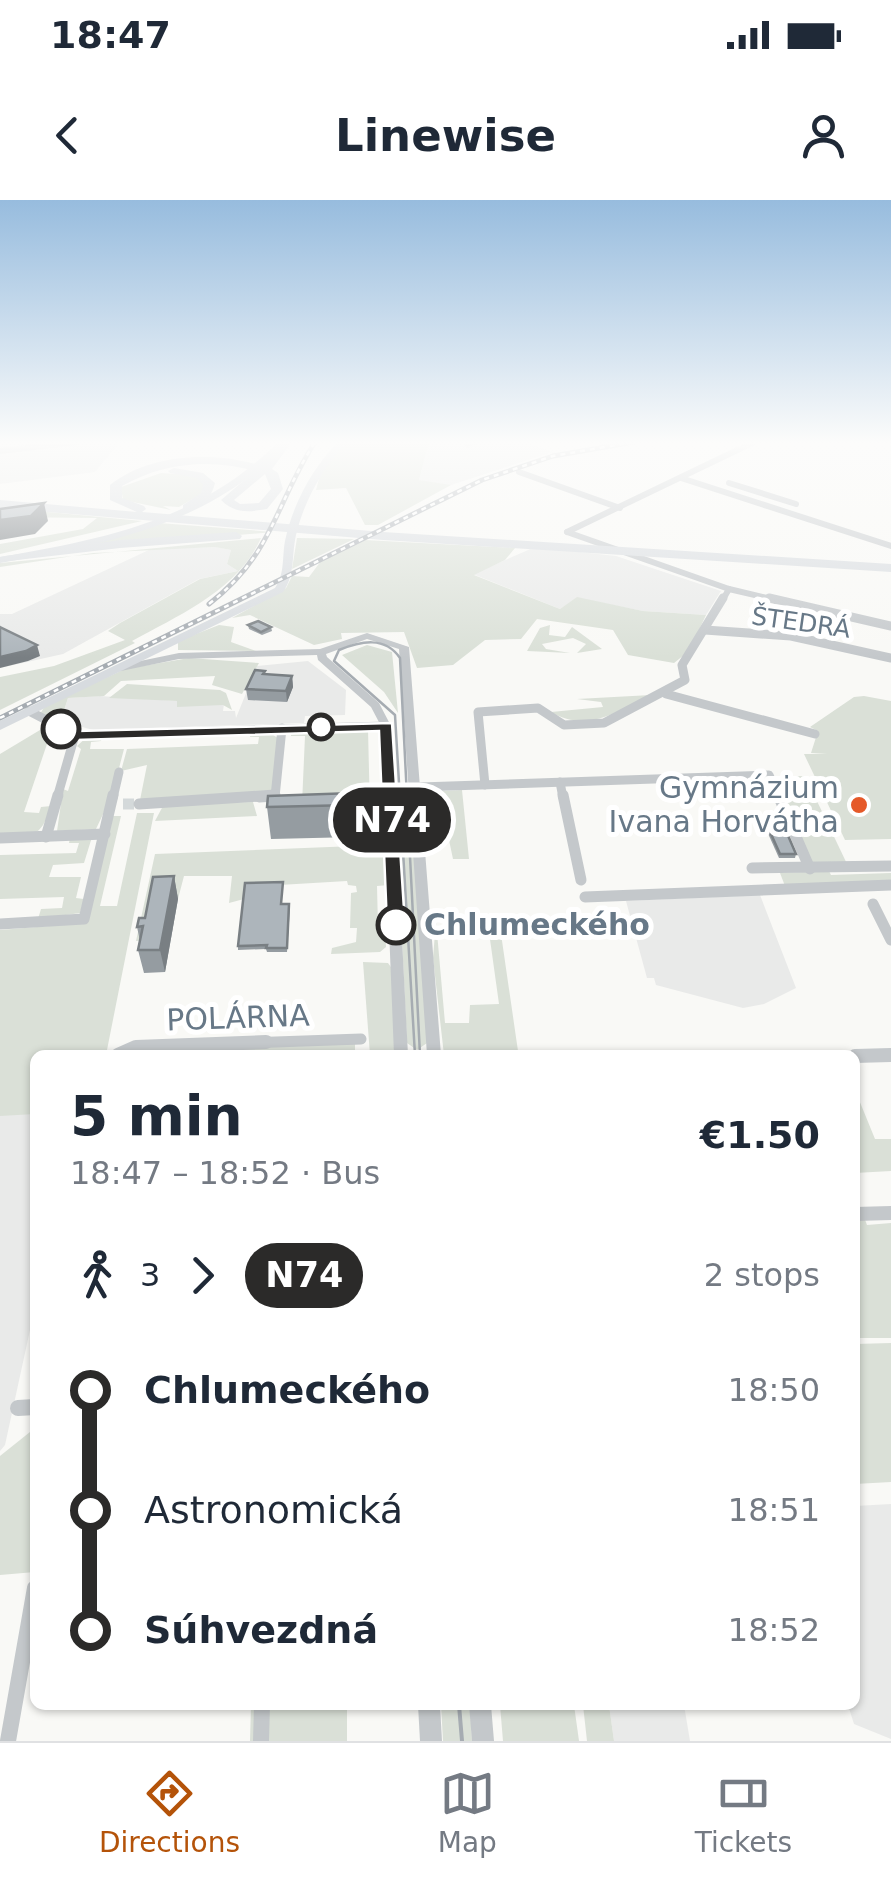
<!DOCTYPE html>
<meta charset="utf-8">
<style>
:root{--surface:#fff;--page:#f2f2f3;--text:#1f2937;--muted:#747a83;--line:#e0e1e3;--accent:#b45309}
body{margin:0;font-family:"DejaVu Sans",sans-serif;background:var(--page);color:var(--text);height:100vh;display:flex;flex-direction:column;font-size:38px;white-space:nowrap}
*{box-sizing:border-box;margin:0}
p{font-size:32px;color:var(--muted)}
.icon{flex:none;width:55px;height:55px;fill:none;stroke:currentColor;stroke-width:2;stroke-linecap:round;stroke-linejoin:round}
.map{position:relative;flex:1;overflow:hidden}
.sheet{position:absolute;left:30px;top:850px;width:830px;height:660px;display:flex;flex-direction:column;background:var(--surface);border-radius:15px;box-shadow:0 2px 8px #0004}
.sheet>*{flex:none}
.badge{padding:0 20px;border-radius:32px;font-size:35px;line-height:65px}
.map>.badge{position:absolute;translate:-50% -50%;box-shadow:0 0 0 5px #fff}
.legs{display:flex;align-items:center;gap:15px;height:110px;padding:0 40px;font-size:32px}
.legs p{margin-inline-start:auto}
.head{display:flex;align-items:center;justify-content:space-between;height:170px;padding:0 40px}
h1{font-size:55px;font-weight:700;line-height:75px}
ul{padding:0 40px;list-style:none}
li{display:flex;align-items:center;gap:35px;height:120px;font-size:38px}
li i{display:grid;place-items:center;width:15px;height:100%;margin:0 12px;background:currentColor}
li i::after{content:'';width:25px;height:25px;margin:-12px;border:8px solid;border-radius:50%;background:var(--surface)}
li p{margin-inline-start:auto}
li:first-child i{background:linear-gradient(#0000 50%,currentColor 0)}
li:last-child i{background:linear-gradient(currentColor 50%,#0000 0)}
.status{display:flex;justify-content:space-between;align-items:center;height:70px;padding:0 50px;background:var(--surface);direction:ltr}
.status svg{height:28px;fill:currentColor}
header{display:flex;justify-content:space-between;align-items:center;height:130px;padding:0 40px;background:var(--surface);font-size:45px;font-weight:700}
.menu{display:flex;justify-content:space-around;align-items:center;height:140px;border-top:2px solid var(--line);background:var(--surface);font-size:28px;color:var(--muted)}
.menu a{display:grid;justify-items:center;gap:5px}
.menu .active{color:var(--accent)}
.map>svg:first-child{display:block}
.built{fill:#e9eae9}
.green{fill:#dae0d7}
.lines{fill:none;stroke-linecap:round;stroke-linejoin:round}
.minor-tunnel{stroke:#d4d9da;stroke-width:11;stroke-dasharray:11 5;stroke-linecap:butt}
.minor-far4{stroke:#c4c8cb;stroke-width:6}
.minor-far3{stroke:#c4c8cb;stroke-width:9}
.minor-far2{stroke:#c4c8cb;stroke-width:11}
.minor-far1{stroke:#c4c8cb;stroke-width:14}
.minor{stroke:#c4c8cb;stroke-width:16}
.tertiary{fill:#c4c8cb;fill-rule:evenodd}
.secondary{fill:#d7dbdf;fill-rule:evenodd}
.motorway{fill:#d7dbdf;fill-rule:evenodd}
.tram-far1{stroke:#a6acb2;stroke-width:2.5}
.tram{stroke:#a6acb2;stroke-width:4}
.rail-casing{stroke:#a6acb2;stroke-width:5}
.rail{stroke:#fff;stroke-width:2.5;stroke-dasharray:5;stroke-linecap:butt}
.wall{fill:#959ca1}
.shaded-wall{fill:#797f83}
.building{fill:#adb5bb;stroke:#797f83;stroke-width:2.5}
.line-1{fill:#2b2a29;stroke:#fff;stroke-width:2.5}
.stop-1-dot{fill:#fff;stroke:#2b2a29;stroke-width:5}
.poi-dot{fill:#e55929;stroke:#fff;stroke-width:4}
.labels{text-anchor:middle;stroke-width:10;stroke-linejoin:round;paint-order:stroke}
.far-street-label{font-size:25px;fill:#677887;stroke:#fff}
.poi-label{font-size:30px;fill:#677887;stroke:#fff;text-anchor:end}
.stop-label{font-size:30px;font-weight:bold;fill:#677887;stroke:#fff;text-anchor:start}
.street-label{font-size:30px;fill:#677887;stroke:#fff}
</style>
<div class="status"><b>18:47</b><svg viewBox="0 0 49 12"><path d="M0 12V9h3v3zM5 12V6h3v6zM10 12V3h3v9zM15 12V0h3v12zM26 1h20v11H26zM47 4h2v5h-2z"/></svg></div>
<header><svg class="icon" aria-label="back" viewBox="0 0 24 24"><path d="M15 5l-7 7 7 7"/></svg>Linewise<svg class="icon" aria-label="person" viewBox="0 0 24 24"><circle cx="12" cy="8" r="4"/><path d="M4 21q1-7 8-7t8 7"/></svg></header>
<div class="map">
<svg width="891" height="1541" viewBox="0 0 891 1541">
<rect width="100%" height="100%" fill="#f9f9f6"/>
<g class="built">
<polygon points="0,242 120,242 95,272 0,284"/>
<polygon points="429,242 525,242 553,252 451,285 439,285 419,280"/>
<polygon points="216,347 231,350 227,364 238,371 199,379 63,454 0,468 0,414 12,414 151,349"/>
<polygon points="535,347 616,356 721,391 706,415 643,411 577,398 560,409 473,374"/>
<polygon points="308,461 346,490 345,515 305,516 304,523 93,530 61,521 68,498 100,496 224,504 223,511 235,511 236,518 257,466"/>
<polygon points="760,695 796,788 764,804 743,808 656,785 654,778 647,778 626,701"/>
<polygon points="0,738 106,855 35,855 35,1107 5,1245 0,1251"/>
<polygon points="891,1304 891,1539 854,1524 848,1505 855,1505 856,1466 855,1306"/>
<polygon points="609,1505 684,1505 690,1541 614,1541"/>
</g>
<g class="green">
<polygon points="347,242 429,242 419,280 451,285 378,325 365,325 346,288 316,290 323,264"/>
<polygon points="161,273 191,275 204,281 206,291 179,307 163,306 171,310 123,300 121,287"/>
<polygon points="0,307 6,308 142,321 0,354 0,344 83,329 97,318 0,317"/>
<polygon points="159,323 274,332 56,350"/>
<path d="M 261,338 C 238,390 179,415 132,441 L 135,443 L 0,510 L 0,477 L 54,466 L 125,440 L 108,431 L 120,423 L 200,379 L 238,371 L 227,364 L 231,350 L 215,347 L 93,353 L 0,367 L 0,363 Z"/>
<polygon points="297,338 354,339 292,369"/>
<polygon points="365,340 515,348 505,360 474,375 560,409 577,397 643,411 706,415 689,451 674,463 628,455 613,430 537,419 521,439 485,440 453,465 417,468 404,432 341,433 342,439 314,445 250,415 232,418 286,388 292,376 309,377 321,361"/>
<polygon points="219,425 234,427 231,442 256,451 178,450 178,441"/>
<polygon points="550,425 549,435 565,437 572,427 602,449 577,453 586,444 573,438 542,444 546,449 570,453 527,451 540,428"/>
<polygon points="367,445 392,452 398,513 384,492 342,455"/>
<polygon points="189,458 259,463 242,494 212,485 215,476 121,481 104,496 68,498 61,520 71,520 66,529 61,526 64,523 40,514 45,506 125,469"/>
<polygon points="127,484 220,490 226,493 232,510 223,505 177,507 177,501 109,498"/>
<path d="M 651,495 C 618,512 586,533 551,512 L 603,507 L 601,502 L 577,499 Z"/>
<polygon points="864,496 891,501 891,639 845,640 804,554 827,554 811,553 818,531 810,527 854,497"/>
<path d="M 45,527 L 70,538 L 68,548 L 47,544 L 24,612 L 39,613 L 41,607 L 51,606 C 40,640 33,635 0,637 L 0,554 Z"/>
<polygon points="368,529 370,612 271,615 302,604 305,536 291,536 291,532"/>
<polygon points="250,532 269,532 279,539 274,588 269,594 140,600 147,565 121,571 127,549 258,544 259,537 250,537"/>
<polygon points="87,537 102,537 101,541 91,542 90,549 124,549 112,595 96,629 57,631 63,589 68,591 81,549 77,546"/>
<polygon points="805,576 848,666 811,665 772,577"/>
<polygon points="462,590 469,659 453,659 449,640 431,641 427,592"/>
<polygon points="399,591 411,595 427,843 417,850 407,843 395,595"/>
<polygon points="253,602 257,616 155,621 164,604"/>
<polygon points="137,613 154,613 106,855 35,855 35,914 0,916 0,730 86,723 112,616 121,616 100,706 117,706"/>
<polygon points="70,637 92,637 84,663 53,665 49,677 81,677 76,698 84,699 80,713 38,719 41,709 62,708 64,697 0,699 0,655 76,653 79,643 69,643"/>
<polygon points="380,645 388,647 389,685 377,686 378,727 385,727 386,747 380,752 331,754 332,748 356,742 357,728 350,728 351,693 357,692 356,686 348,685 347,681 246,687 244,699 229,703 232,676 184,676 178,699 158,700 150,740 136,741 155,654"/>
<polygon points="829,671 831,675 891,673 891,682 785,686 780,673"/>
<polygon points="436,721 445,823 469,823 470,805 499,804 488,725 500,727 518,851 565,850 565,855 444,855 433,758"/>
<polygon points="363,762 388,763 393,770 396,855 370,855"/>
<polygon points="355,841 355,855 121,855 123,853"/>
<polygon points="855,890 875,939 891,939 891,971 855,973"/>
<polygon points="855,1017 864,1017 867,1025 891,1023 891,1138 855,1138"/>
<polygon points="891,1143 891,1282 855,1284 855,1144"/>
<polygon points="35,1228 31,1249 35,1249 35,1372 0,1375 0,1256"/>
<polygon points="251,1505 347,1505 347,1541 250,1541"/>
<polygon points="441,1505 470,1505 472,1541 443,1541"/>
<polygon points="500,1505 574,1505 579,1541 503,1541"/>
<polygon points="583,1505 609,1505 614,1541 587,1541"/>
</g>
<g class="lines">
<polyline class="minor-tunnel" points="123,604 139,604"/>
<g class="minor-far4">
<polyline points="468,245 472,242"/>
<polyline points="0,251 77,242"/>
<polyline points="519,272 620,308"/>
<polyline points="681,278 891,346"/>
<polyline points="729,283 796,304"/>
<polyline points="567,332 729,389 780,401"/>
<polyline points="567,332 754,242"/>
<polyline points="722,401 729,389"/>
</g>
<g class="minor-far3">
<polyline points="769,398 891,426"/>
<polyline points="705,430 791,436 891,458"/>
<polyline points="666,494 815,534"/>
<polyline points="29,511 75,535 386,526"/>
<polyline points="560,582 563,598"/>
<polyline points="485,585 478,512 538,508 564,525 604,523 685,480 682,465 723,398"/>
<polyline points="390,588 769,575 779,598"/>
<polyline points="57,598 75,535"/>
<polyline points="113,598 119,572"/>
<polyline points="259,598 275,597 282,528"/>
</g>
<g class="minor-far2">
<polyline points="563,595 581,680"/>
<polyline points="778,595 810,669"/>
<polyline points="139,604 275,595"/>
<polyline points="46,637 58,595"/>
<polyline points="0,638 105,634"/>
<polyline points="752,668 891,666"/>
<polyline points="585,697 891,685"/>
<polyline points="873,704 891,740"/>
<polyline points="0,724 84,719 113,595"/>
<polyline points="195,845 361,839"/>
</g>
<g class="minor-far1">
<polyline points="118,855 136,847 266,842"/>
<polyline points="855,856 891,855"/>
<polyline points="855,1014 891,1013"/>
</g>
<g class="minor">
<polyline points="18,1208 35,1207"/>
<polyline points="8,1541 35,1388"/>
<polyline points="261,1541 262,1505"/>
</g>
<g class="tertiary">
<polygon points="367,433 409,447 441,855 427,855 399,449 367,439 326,454 327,457 379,503 391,526 408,855 394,855 381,526 371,507 318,460 317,455 179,459 116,472 111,469 116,466 179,453 320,449"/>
<polygon points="418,1505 440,1505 442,1541 420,1541"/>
<polygon points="469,1505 491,1505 494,1541 472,1541"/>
</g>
<g class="secondary">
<path d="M 278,242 L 287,242 C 214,324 103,345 0,363 L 0,357 C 105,339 201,320 278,242 Z"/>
<path d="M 338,242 L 346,242 C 323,269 306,297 297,331 C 291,352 296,375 283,392 L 0,530 L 0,521 L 275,388 C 285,374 282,357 285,341 C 293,304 311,270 338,242 Z"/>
</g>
<g class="motorway">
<path d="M 282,242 L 292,242 L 272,269 L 278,273 L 283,289 L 267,309 C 249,312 235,314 221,300 L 255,271 C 210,258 162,263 122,286 L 122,298 L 144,306 L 146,309 L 142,312 L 383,332 L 891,364 L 891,372 L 383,340 L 0,308 L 0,300 L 137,312 L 110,300 L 110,285 C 150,253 215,251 262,266 ZM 265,274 L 271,289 L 259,303 L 240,304 L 234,300 Z"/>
<path d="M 174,268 L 203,273 L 215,283 C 212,298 198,312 183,311 L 183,305 L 201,293 L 203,284 L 196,278 L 170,273 L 168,271 Z"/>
<polygon points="236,332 242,336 240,339 120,348 0,362 0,357 5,356 120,340"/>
</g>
<path class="tram-far1" d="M 415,855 L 395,515 L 334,461 L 339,450 C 361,441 385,436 400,458 L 420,855"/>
<polyline class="tram" points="459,1505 462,1541"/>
<defs>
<g id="rail">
<path d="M 209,404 C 274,353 274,306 315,242"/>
<polyline points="0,518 482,280 553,256 634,242"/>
</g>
</defs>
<use href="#rail" class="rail-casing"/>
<use href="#rail" class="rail"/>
</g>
<g class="wall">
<polygon points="248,425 271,427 272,431 262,435 249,429"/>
<polygon points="265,474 292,476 293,487 287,502 248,500 246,489"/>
<polygon points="353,593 355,637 271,639 267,607"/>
<polygon points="767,625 796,654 795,658 779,658 766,629"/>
<polygon points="174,676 178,699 165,772 144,773 138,750 140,741 137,727 145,718"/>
<polygon points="282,704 290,708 287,752 267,752 266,749 238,750 238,746"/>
</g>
<g class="shaded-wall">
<polygon points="44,303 48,321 35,334 0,340 0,320"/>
<polygon points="37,445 40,456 28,461 0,468 0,457"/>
<polygon points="292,476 293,487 287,502 286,491"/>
<polygon points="174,676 178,699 165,772 160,750"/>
</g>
<g class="building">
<polygon points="44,303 31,316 0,320 0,309"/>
<polygon points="258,421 271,427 261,432 248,425"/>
<polygon points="0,427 37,445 26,451 0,457"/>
<polygon points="255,470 265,471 263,474 292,476 286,491 246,489"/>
<polygon points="353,593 353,605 267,607 268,596"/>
<polygon points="783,624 796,654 780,654 767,625"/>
<polygon points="174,676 160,750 138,750 143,726 137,727 139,718 145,718 153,677"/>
<polygon points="283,682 281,704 289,704 287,748 266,748 267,745 238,746 245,683"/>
</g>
<linearGradient id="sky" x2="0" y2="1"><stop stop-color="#97bcde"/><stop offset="0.53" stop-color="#fcfcfb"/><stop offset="1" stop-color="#fcfcfb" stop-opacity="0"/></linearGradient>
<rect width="891" height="458" fill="url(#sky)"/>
<polygon class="line-1" points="392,523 405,725 396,731 387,725 379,531 75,540 53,529 61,525 77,531"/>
<g class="stop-1-dot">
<circle cx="321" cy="527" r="12"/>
<circle cx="61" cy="529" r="18"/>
<circle cx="396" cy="725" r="18"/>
</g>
<circle class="poi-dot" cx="859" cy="605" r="10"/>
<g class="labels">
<g class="far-street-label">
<text transform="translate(801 422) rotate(8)" y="9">ŠTEDRÁ</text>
</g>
<g class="poi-label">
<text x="839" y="598">Gymnázium<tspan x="839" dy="34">Ivana Horvátha</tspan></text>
</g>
<g class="stop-label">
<text x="424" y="735">Chlumeckého</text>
</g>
<g class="street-label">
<text transform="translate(238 818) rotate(-2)" y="10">POLÁRNA</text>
</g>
</g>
</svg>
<b class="badge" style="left:392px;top:620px;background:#2b2a29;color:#fff">N74</b>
<section class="sheet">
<div class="head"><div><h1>5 min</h1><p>18:47 – 18:52 · Bus</p></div><b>€1.50</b></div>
<div class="legs"><svg class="icon" aria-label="walk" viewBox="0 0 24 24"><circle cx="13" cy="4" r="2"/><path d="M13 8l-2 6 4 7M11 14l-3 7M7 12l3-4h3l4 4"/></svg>3<svg class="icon" aria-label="forward" viewBox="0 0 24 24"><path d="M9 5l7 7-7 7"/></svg><b class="badge" style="background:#2b2a29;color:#fff">N74</b><p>2 stops</p></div>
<ul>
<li><i style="color:#2b2a29"></i><b>Chlumeckého</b><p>18:50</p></li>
<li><i style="color:#2b2a29"></i><span>Astronomická</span><p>18:51</p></li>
<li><i style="color:#2b2a29"></i><b>Súhvezdná</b><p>18:52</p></li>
</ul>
</section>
</div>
<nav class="menu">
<a class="active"><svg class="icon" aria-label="directions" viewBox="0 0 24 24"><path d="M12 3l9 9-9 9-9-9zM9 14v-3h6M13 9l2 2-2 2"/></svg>Directions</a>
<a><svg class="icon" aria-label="map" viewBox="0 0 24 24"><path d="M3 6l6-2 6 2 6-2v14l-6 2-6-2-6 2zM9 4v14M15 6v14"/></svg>Map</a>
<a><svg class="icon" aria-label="tickets" viewBox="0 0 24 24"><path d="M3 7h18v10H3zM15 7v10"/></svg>Tickets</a>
</nav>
